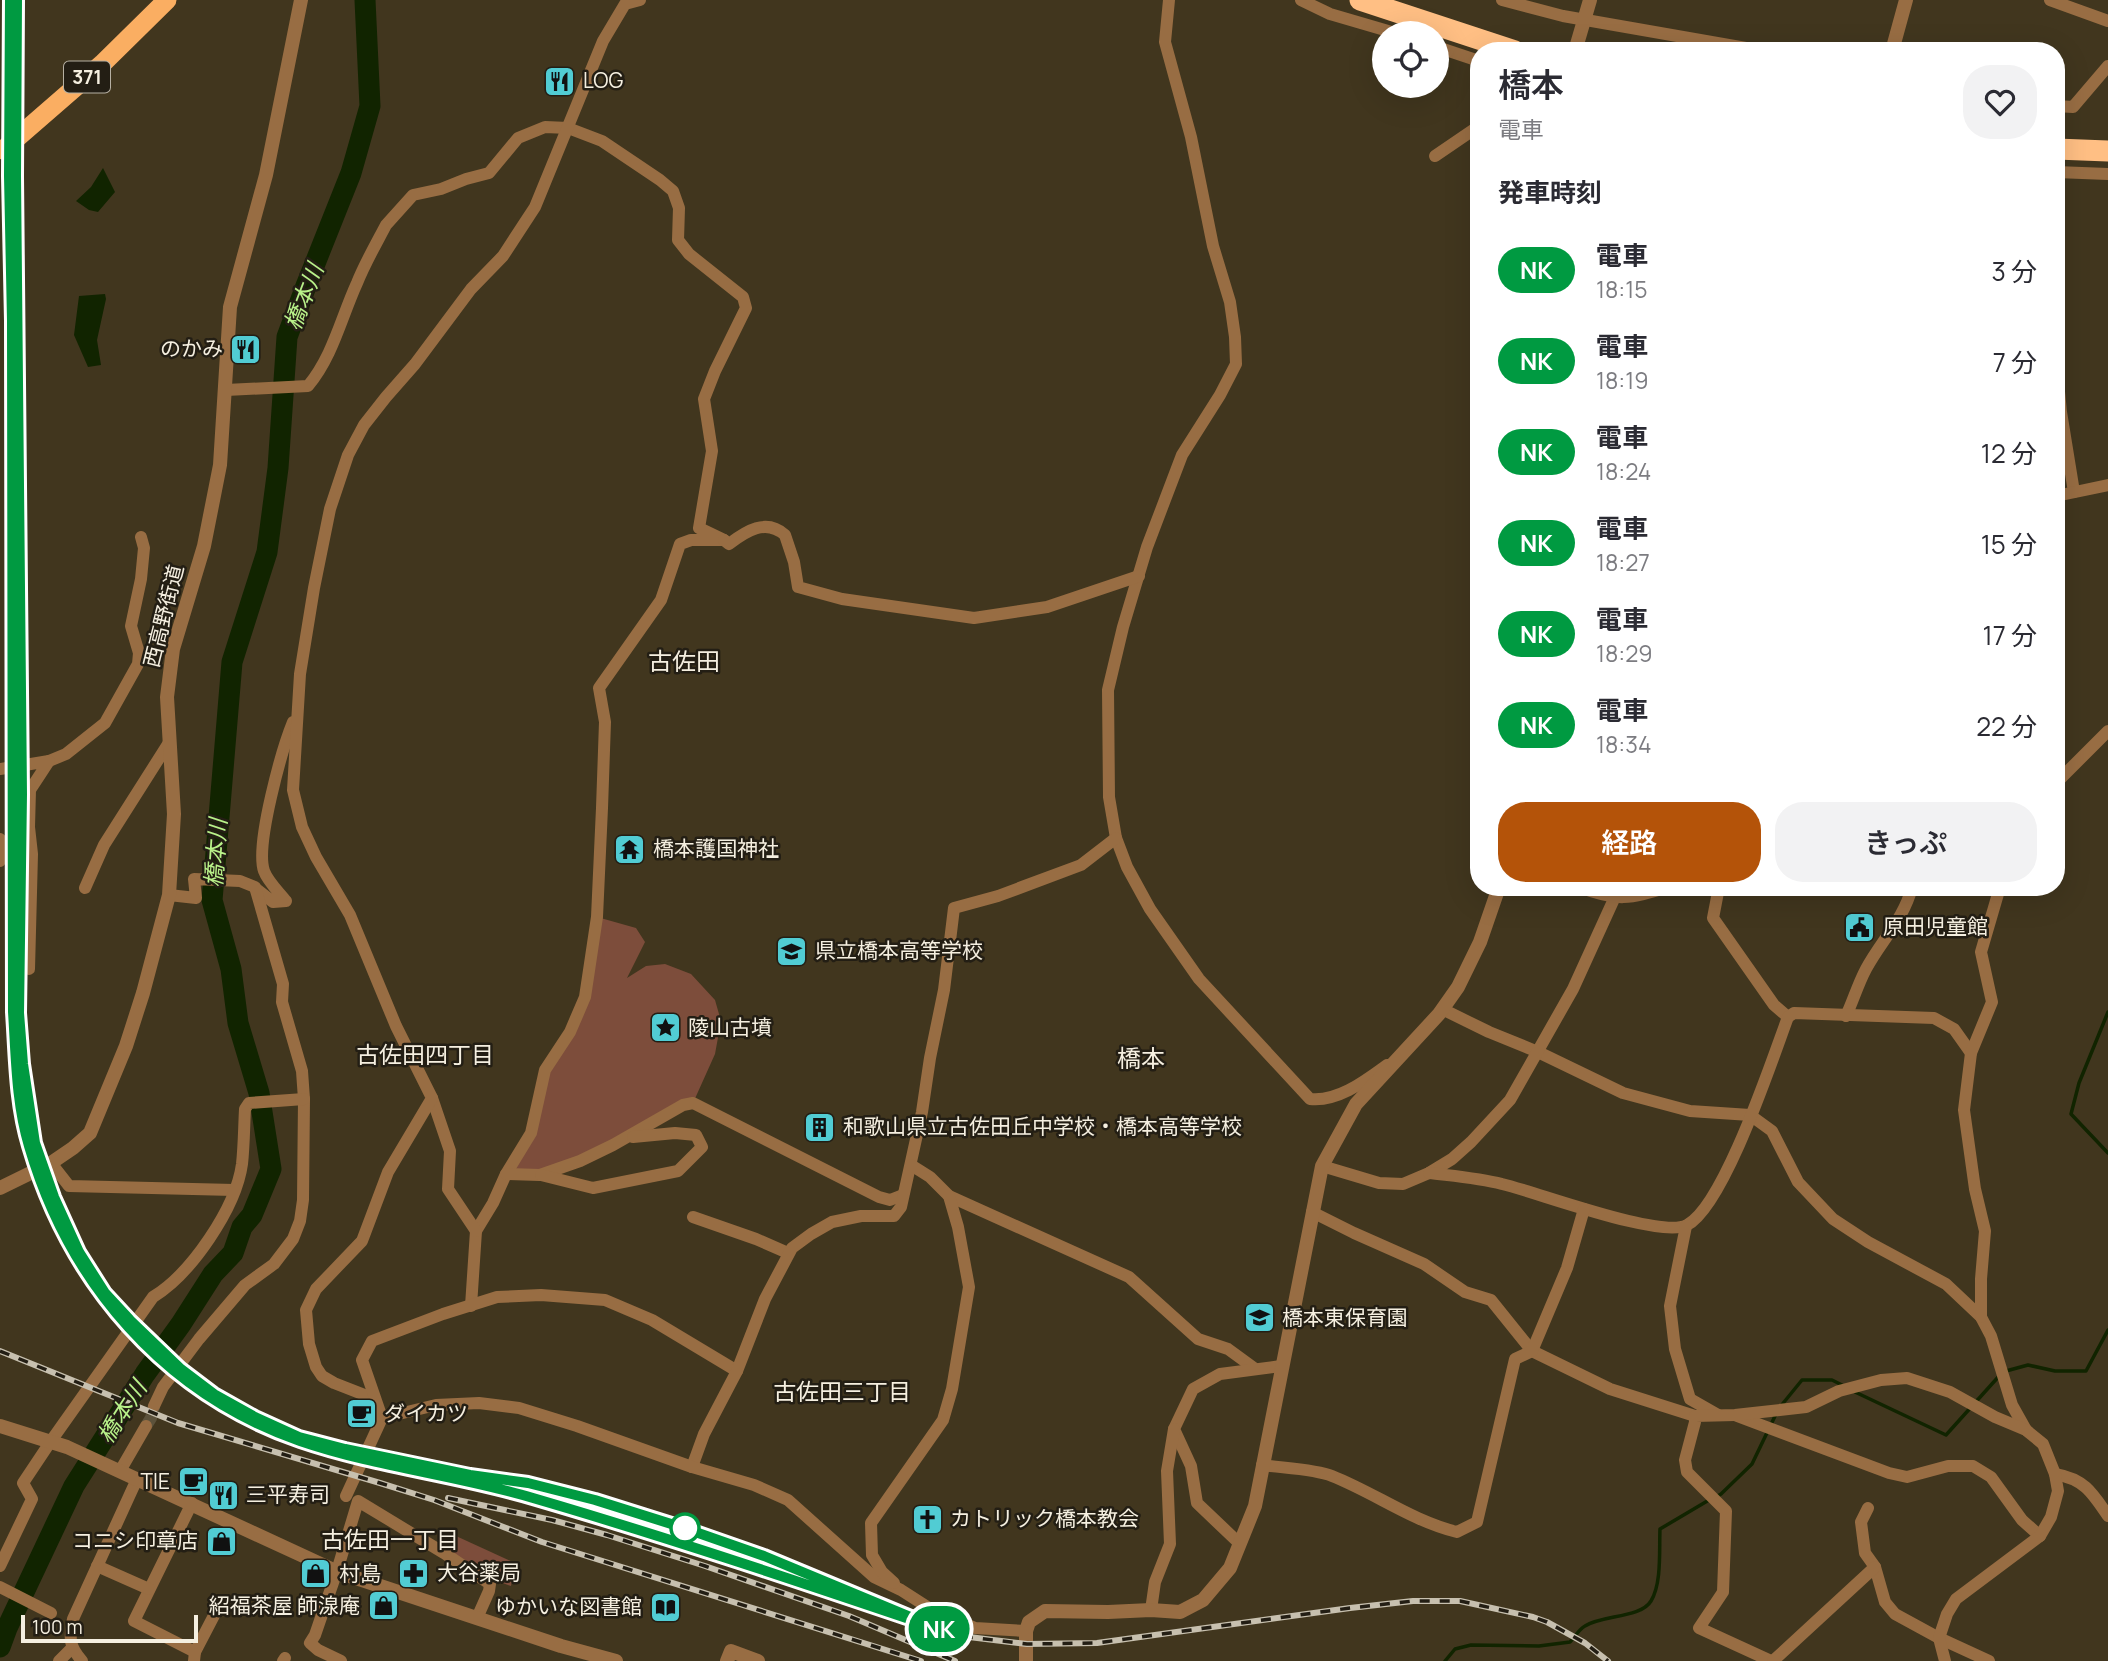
<!DOCTYPE html>
<html lang="ja">
<meta charset="utf-8">
<style>
:root{--surface:#fff;--page:#f2f2f3;--text:#2b2b33;--muted:#7c7c81;--accent:#b45309}
body{margin:0;font-family:Manrope,"Noto Sans JP",sans-serif;background:var(--page);color:var(--text);height:100vh;display:flex;flex-direction:column;font-size:26px;white-space:nowrap}
*{box-sizing:border-box;margin:0}
p{font-size:23px;color:var(--muted)}
.icon{flex:none;width:38px;height:38px;fill:none;stroke:currentColor;stroke-width:2;stroke-linecap:round;stroke-linejoin:round}
.map{position:relative;flex:1;overflow:hidden}
.sheet{position:absolute;left:1470px;top:42px;width:595px;height:854px;display:flex;flex-direction:column;background:var(--surface);border-radius:28px;box-shadow:0 7px 28px #0002}
.sheet>*{flex:none}
.badge{padding:0 14px;border-radius:23px;font-size:24px;line-height:46px}
.fabs{position:absolute;left:1372px;top:21px;display:grid;gap:14px}
.fabs a{display:grid;place-items:center;width:77px;height:77px;border-radius:50%;background:var(--surface);box-shadow:0 7px 28px #0002;font-size:35px}
.scale{position:absolute;left:21px;bottom:18px;width:177px;box-sizing:border-box;padding-left:7px;border:4px solid #f5efe0;border-top:0;font-size:19px;line-height:24px;white-space:nowrap;color:#f5efe0;-webkit-text-stroke:5px #231e14;paint-order:stroke}
.map>.badge{position:absolute;translate:-50% -50%;box-shadow:0 0 0 4px #fff}
h2{padding:0 28px;font-size:26px;line-height:63px}
.round{display:grid;place-items:center;flex:none;width:74px;height:74px;border-radius:28px;background:var(--page)}
.summary{display:flex;align-items:center;justify-content:space-between;height:119px;padding:0 28px}
h1{font-size:33px;font-weight:600;line-height:52px}
.cta{display:flex;gap:14px;margin-top:auto;padding:14px 28px}
.cta a{flex:1;height:80px;border-radius:28px;background:var(--accent);color:#fff;font-size:28px;font-weight:600;line-height:80px;text-align:center}
.cta a+a{background:var(--page);color:var(--text)}
ul{padding:0;list-style:none}
li{display:flex;align-items:center;gap:21px;height:91px;padding:0 28px}
li div{flex:1}
li b{display:block;font-size:26px}
li em{font-style:normal}
li .badge{min-width:77px;font-weight:700;text-align:center}
.map>svg:first-child{display:block}
.green{fill:#7d4d3b}
.water{fill:#112400}
.lines{fill:none;stroke-linecap:round;stroke-linejoin:round}
.stream{stroke:#112400;stroke-width:3.5}
.river{stroke:#112400;stroke-width:21}
.minor-tunnel{stroke:#5c523b;stroke-width:12;stroke-dasharray:12 6;stroke-linecap:butt}
.minor{stroke:#986d43;stroke-width:12}
.tertiary{stroke:#986d43;stroke-width:14}
.motorway{stroke:#ffbf84;stroke-width:21}
.rail-casing{stroke:#c7c0af;stroke-width:6}
.rail{stroke:#231e14;stroke-width:3.5;stroke-dasharray:10;stroke-linecap:butt}
.tertiary-bridge{stroke:#986d43;stroke-width:14}
.trunk-bridge{stroke:#faae62;stroke-width:19}
.line-casing{stroke:#fff;stroke-width:16}
.line{stroke:#009a41;stroke-width:10}
.stop-dot{fill:#fff;stroke:#009a41;stroke-width:3.5}
.labels{text-anchor:middle;stroke-width:5;stroke-linejoin:round;paint-order:stroke}
.shield{fill:#231e14;stroke:#b6b0a3;stroke-width:2}
.shield-label{font-size:19px;font-weight:bold;fill:#f5efe0}
.poi-label{font-size:21px;fill:#f5efe0;stroke:#231e14;text-anchor:start}
.street-label{font-size:21px;fill:#f5efe0;stroke:#231e14}
.water-label{font-size:23px;font-style:italic;fill:#b9f28a;stroke:#231e14}
.neighbourhood-label{font-size:23px;fill:#f5efe0;stroke:#231e14}
.quarter-label{font-size:24px;fill:#f5efe0;stroke:#231e14}
</style>
<div class="map">
<svg width="2108" height="1661" viewBox="0 0 2108 1661">
<rect width="100%" height="100%" fill="#41361e"/>
<g class="green">
<polygon points="597,917 636,928 645,942 627,978 646,966 665,964 691,974 715,1000 721,1021 715,1054 693,1103 540,1175 506,1174 529,1138 545,1070 585,997"/>
<polygon points="456,1536 515,1563 511,1586 489,1578 448,1552"/>
</g>
<g class="water">
<polygon points="103,168 115,192 98,212 89,210 76,201 91,187"/>
<polygon points="105,294 106,299 97,340 101,365 88,367 74,335 79,296"/>
</g>
<g class="lines">
<g class="stream">
<polyline points="2108,1012 2079,1083 2071,1114 2108,1153"/>
<polyline points="2006,1371 2028,1365 2055,1371 2086,1371 2108,1330"/>
<polyline points="1855,1392 1946,1435 2000,1375"/>
<polyline points="1780,1407 1802,1380 1832,1380 1842,1385"/>
<polyline points="1716,1497 1721,1494 1752,1464 1776,1414"/>
<path d="M 1445,1661 L 1455,1649 L 1471,1645 L 1539,1646 L 1570,1642 C 1575,1637 1579,1629 1585,1626 C 1602,1615 1641,1618 1651,1601 C 1662,1583 1659,1550 1660,1529 L 1709,1500"/>
</g>
<polyline class="river" points="0,1647 7,1628 74,1486 145,1374 181,1324 213,1274 233,1253 242,1227 252,1215 271,1169 259,1093 238,1023 231,969 212,900 218,829 232,662 267,552 278,468 287,337 306,286 351,173 370,106 365,0"/>
<polyline class="minor-tunnel" points="146,1426 151,1418 154,1406"/>
<g class="minor">
<path d="M 1169,0 L 1165,42 L 1191,137 L 1213,246 L 1230,302 L 1235,337 L 1236,364 L 1220,395 L 1182,455 L 1147,547 L 1123,627 L 1108,690 L 1109,797 L 1116,838 L 1127,867 L 1150,909 L 1199,979 L 1310,1099 C 1338,1102 1365,1081 1387,1065"/>
<polyline points="1301,0 1330,14 1395,33"/>
<polyline points="1502,0 1563,16 1763,51"/>
<polyline points="2050,0 2108,21"/>
<polyline points="1437,47 1479,61"/>
<polyline points="2056,106 2073,107 2108,66"/>
<polyline points="1435,156 1479,126"/>
<polyline points="2056,172 2108,174"/>
<polyline points="2056,361 2061,412 2074,492"/>
<path d="M 226,390 L 308,386 C 333,356 341,318 357,283 C 365,263 376,244 386,225 L 413,195 L 441,189 L 466,179 L 489,173 L 518,138 L 545,127 L 568,128 L 602,141 L 660,180 L 673,191 L 679,208 L 678,240 L 689,254 L 743,297 L 746,308 L 715,371 L 704,399 L 712,451 L 699,528 L 724,540 L 691,540 L 680,544 L 661,600 L 599,688 L 605,722 L 602,808 L 597,917 L 585,997 L 570,1032 L 545,1070 L 531,1133 L 506,1174 L 493,1203 L 476,1231 L 471,1306"/>
<polyline points="2056,496 2108,485"/>
<path d="M 724,540 L 729,544 C 746,531 766,518 785,535 L 794,562 L 798,587 L 842,599 L 974,618 L 1047,607 L 1139,576"/>
<polyline points="49,761 66,754 105,723 138,664 139,653 131,626 141,579 144,548 141,537"/>
<polyline points="0,769 49,761 30,790 29,827 32,854 29,969"/>
<polyline points="2056,783 2108,731"/>
<polyline points="0,839 2,848 0,861"/>
<path d="M 1579,887 C 1618,902 1629,899 1668,887"/>
<polyline points="1719,887 1713,918 1774,1005 1788,1017"/>
<polyline points="85,888 104,845 170,741"/>
<path d="M 255,888 L 273,902 L 286,901 C 279,892 268,882 264,871 C 255,845 282,749 293,722"/>
<polyline points="1442,1009 1489,1032 1538,1052 1623,1093 1690,1111 1750,1115 1772,1131 1798,1182 1833,1219 1868,1242 1946,1284 1981,1317 1991,1336 2012,1405 2026,1430"/>
<path d="M 1846,1016 C 1853,1001 1858,984 1866,969 C 1881,941 1904,919 1912,887"/>
<polyline points="432,1098 450,1151 448,1189 476,1231"/>
<polyline points="51,1163 69,1186 234,1190"/>
<polyline points="1322,1166 1379,1183 1403,1184 1429,1173 1452,1159 1471,1142 1510,1100 1573,989 1614,899 1622,887"/>
<path d="M 1429,1173 C 1453,1176 1479,1178 1502,1184 C 1537,1192 1660,1239 1687,1225 C 1724,1206 1772,1060 1788,1017 L 1794,1013 L 1934,1018 L 1954,1029 L 1971,1053"/>
<polyline points="506,1174 540,1175 580,1161 613,1145 683,1105 693,1103 879,1197 890,1200 903,1195"/>
<polyline points="541,1175 593,1188 678,1171 702,1147 696,1135 675,1133 633,1137"/>
<polyline points="949,1196 1129,1277 1198,1339 1228,1349 1254,1368"/>
<polyline points="1312,1212 1354,1233 1424,1264 1465,1292 1491,1300 1532,1351 1610,1389 1695,1416"/>
<polyline points="693,1217 756,1239 788,1253"/>
<polyline points="1686,1226 1670,1306 1675,1349 1690,1399 1718,1415"/>
<polyline points="1981,1317 1981,1279 1985,1231 1975,1189 1964,1110 1971,1053 1992,1002 1981,952 2000,887"/>
<polyline points="375,1399 334,1383 322,1376 316,1367 309,1344 306,1310 316,1289 362,1241 388,1172 432,1098 396,1026 350,915 316,857 302,827 293,790 300,674 314,588 330,509 348,455 364,425 386,397 415,364 471,289 503,256 535,207 603,41 625,4 640,0"/>
<polyline points="154,1406 163,1387 199,1339 245,1285 274,1264 293,1239 300,1221 303,1200 304,1099 302,1071 282,1002 283,984 255,887 240,881 194,879 196,898 169,895"/>
<polyline points="1737,1416 1889,1473 1907,1477 1948,1466 1973,1466 1991,1477 2022,1520 2040,1536"/>
<polyline points="382,1418 362,1360 372,1341 443,1314 497,1297 541,1295 605,1300 652,1320 737,1371"/>
<path d="M 1262,1465 C 1282,1468 1315,1469 1332,1476 C 1375,1493 1412,1521 1457,1532 L 1477,1522 L 1515,1359 L 1532,1351 L 1567,1268 L 1584,1209"/>
<polyline points="692,1467 704,1434 737,1371 765,1299 792,1248 811,1234 832,1222 861,1216 894,1216 901,1207 922,1112 930,1058 944,990 954,908 998,896 1081,865 1116,838"/>
<polyline points="120,1471 146,1426"/>
<path d="M 2055,1474 C 2084,1479 2092,1492 2108,1516"/>
<polyline points="346,1496 382,1418 436,1405 479,1403 519,1408 577,1426 692,1467 754,1485 788,1500 874,1577 901,1590 929,1608 975,1628 1026,1631"/>
<polyline points="192,1503 134,1621 195,1652"/>
<polyline points="1868,1508 1861,1522 1865,1553 1875,1567 1885,1602 1895,1614 1939,1638 1989,1661"/>
<polyline points="1240,1544 1197,1503 1191,1466 1174,1429 1193,1389 1220,1374 1281,1366"/>
<path d="M 0,1566 L 32,1499 L 23,1483 L 51,1441 L 153,1297 C 191,1274 236,1208 242,1164 C 244,1146 244,1127 245,1109 L 249,1103 L 304,1099"/>
<polyline points="97,1566 149,1589"/>
<polyline points="894,1583 882,1572 872,1555 871,1523 943,1420 952,1389 969,1287 958,1227 949,1196 930,1177 911,1165"/>
<polyline points="0,1587 51,1613"/>
<polyline points="1151,1610 1155,1582 1170,1544 1167,1471 1174,1429"/>
<polyline points="59,1661 71,1649"/>
<path d="M 82,1661 C 69,1646 69,1639 73,1619 L 137,1479"/>
<polyline points="194,1661 195,1652 220,1604"/>
<polyline points="283,1661 285,1658"/>
<polyline points="341,1661 318,1650 310,1643 315,1635 337,1571 358,1501 444,1553 490,1584 489,1591 477,1618"/>
<polyline points="1771,1661 1699,1628 1723,1592 1726,1511 1687,1472 1685,1460 1695,1422 1695,1416 1735,1415 1806,1407 1839,1391 1881,1380 1907,1378 1950,1392 1995,1417 2026,1430 2043,1444 2055,1474 2058,1491 2051,1517 2040,1536 1956,1599 1947,1614 1939,1638 1945,1661"/>
<polyline points="1773,1661 1875,1567"/>
</g>
<g class="tertiary">
<polyline points="1892,51 1906,0"/>
<polyline points="0,1188 51,1163 73,1148 90,1133 126,1046 143,993 169,895 174,814 167,697 173,649 204,546 220,465 230,307 266,175 301,0"/>
<polyline points="0,1426 67,1447 338,1572 561,1646 616,1661"/>
<polyline points="727,1661 731,1651 758,1661"/>
<polyline points="1026,1661 1026,1631 1029,1622 1045,1611 1108,1612 1151,1610 1180,1612 1203,1600 1230,1568 1255,1506 1322,1166 1356,1104 1439,1014 1458,987 1480,942 1499,887"/>
</g>
<g class="motorway">
<polyline points="1360,0 1515,51"/>
<polyline points="2056,149 2108,151"/>
</g>
<defs>
<g id="rail">
<polyline points="10,0 9,176 12,321 11,416"/>
<path d="M 11,796 C 12,839 13,883 13,926 C 14,997 10,1072 28,1142 C 52,1240 126,1348 213,1400 C 254,1425 299,1443 346,1456 C 409,1473 474,1480 536,1499 C 672,1539 807,1585 942,1630 L 969,1637 L 1027,1644 L 1097,1643 L 1350,1608 L 1413,1601 L 1460,1601 L 1533,1617 L 1547,1622 L 1585,1643 L 1608,1661"/>
<polyline points="0,1351 178,1423 380,1483 434,1500 542,1542 921,1661"/>
<path d="M 489,1477 C 542,1485 593,1500 644,1516 C 709,1536 773,1559 835,1585"/>
<polyline points="448,1498 552,1520 607,1535 705,1566 849,1616 955,1661"/>
</g>
</defs>
<use href="#rail" class="rail-casing"/>
<use href="#rail" class="rail"/>
<polyline class="tertiary-bridge" points="1575,51 1590,0"/>
<polyline class="trunk-bridge" points="3,150 102,64 167,0"/>
</g>
<g class="lines">
<defs>
<path id="line" d="M 10,0 L 9,176 L 12,321 L 13,1012 C 16,1056 16,1103 29,1146 C 69,1283 164,1394 300,1441 C 376,1467 456,1475 533,1498 C 670,1538 806,1584 942,1630 L 764,1556 L 684,1528 L 595,1500 L 528,1483 L 470,1475 L 345,1449 L 299,1437 L 255,1417 L 214,1394 L 181,1369 L 130,1320 L 105,1293 L 79,1252 L 54,1197 L 35,1143 L 23,1064 L 19,1013 L 22,794 L 16,176 L 17,0"/>
</defs>
<use href="#line" class="line-casing"/>
<use href="#line" class="line"/>
</g>
<defs>
<symbol id="restaurant-square" viewBox="-11 -11 22 22"><rect x="-9" y="-9" width="18" height="18" rx="4" fill="#51ccd3" stroke="#231e14"/><path d="M-5-6h1v4h1v-4h1v4h1v-4h1v5L-1.5 .5V6h-2V.5L-5-1ZM5-6V6H3V1.5H1.5Q1.5-4 5-6Z" fill="#111"/></symbol>
<symbol id="temple-square" viewBox="-11 -11 22 22"><rect x="-9" y="-9" width="18" height="18" rx="4" fill="#51ccd3" stroke="#231e14"/><path d="M0-6L5-2H3V0L6.5 2.5H4V6H1.5V3h-3V6H-4V2.5H-6.5L-3 0V-2H-5Z" fill="#111"/></symbol>
<symbol id="civic-square" viewBox="-11 -11 22 22"><rect x="-9" y="-9" width="18" height="18" rx="4" fill="#51ccd3" stroke="#231e14"/><path d="M-.6-6.5H3V-4.5H.6V-3L4-1V1h2V6H-6V1h2V-1L-.6-3ZM-1.2 2.5V6h2.4V2.5Z" fill="#111"/></symbol>
<symbol id="school-square" viewBox="-11 -11 22 22"><rect x="-9" y="-9" width="18" height="18" rx="4" fill="#51ccd3" stroke="#231e14"/><path d="M0-5L7-2L0 1L-7-2ZM-4 1L0 2.5L4 1V4Q0 6-4 4Z" fill="#111"/></symbol>
<symbol id="sight-square" viewBox="-11 -11 22 22"><rect x="-9" y="-9" width="18" height="18" rx="4" fill="#51ccd3" stroke="#231e14"/><path d="M0-6L1.8-2.2L6-1.7L2.9 1.2L3.7 5.4L0 3.3L-3.7 5.4L-2.9 1.2L-6-1.7L-1.8-2.2Z" fill="#111"/></symbol>
<symbol id="building-square" viewBox="-11 -11 22 22"><rect x="-9" y="-9" width="18" height="18" rx="4" fill="#51ccd3" stroke="#231e14"/><path d="M-4-6H4V6H1V3H-1V6H-4ZM-2.5-4.3h1.7v1.8h-1.7ZM.8-4.3h1.7v1.8H.8ZM-2.5-1h1.7V.8h-1.7ZM.8-1h1.7V.8H.8Z" fill="#111"/></symbol>
<symbol id="cafe-square" viewBox="-11 -11 22 22"><rect x="-9" y="-9" width="18" height="18" rx="4" fill="#51ccd3" stroke="#231e14"/><path d="M-5.5-4.5H6V0H3Q3 3.5 0 3.5H-2.5Q-5.5 3.5-5.5 0ZM3-3.2v2h1.7v-2ZM-6 4.5H4V6H-6Z" fill="#111"/></symbol>
<symbol id="church-square" viewBox="-11 -11 22 22"><rect x="-9" y="-9" width="18" height="18" rx="4" fill="#51ccd3" stroke="#231e14"/><path d="M-1.2-6h2.4v3.5h3.3v2.4h-3.3V6h-2.4V-.1h-3.3v-2.4h3.3Z" fill="#111"/></symbol>
<symbol id="shop-square" viewBox="-11 -11 22 22"><rect x="-9" y="-9" width="18" height="18" rx="4" fill="#51ccd3" stroke="#231e14"/><path d="M-5-2.5h2.3a2.7 3.5 0 0 1 5.4 0H5L5.5 6h-11ZM-1.5-2.5h3a1.5 2.3 0 0 0-3 0Z" fill="#111"/></symbol>
<symbol id="pharmacy-square" viewBox="-11 -11 22 22"><rect x="-9" y="-9" width="18" height="18" rx="4" fill="#51ccd3" stroke="#231e14"/><path d="M-2-6h4v4h4v4h-4v4h-4v-4h-4v-4h4Z" fill="#111"/></symbol>
<symbol id="library-square" viewBox="-11 -11 22 22"><rect x="-9" y="-9" width="18" height="18" rx="4" fill="#51ccd3" stroke="#231e14"/><path d="M-6-4Q-3-5.5-.7-3.5V5Q-3 3-6 4ZM6-4Q3-5.5 .7-3.5V5Q3 3 6 4Z" fill="#111"/></symbol>
</defs>
<g fill-rule="evenodd">
<use href="#restaurant-square" x="542" y="64" width="35" height="35"/>
<use href="#restaurant-square" x="228" y="332" width="35" height="35"/>
<use href="#temple-square" x="612" y="832" width="35" height="35"/>
<use href="#civic-square" x="1842" y="910" width="35" height="35"/>
<use href="#school-square" x="774" y="934" width="35" height="35"/>
<use href="#sight-square" x="648" y="1010" width="35" height="35"/>
<use href="#building-square" x="802" y="1110" width="35" height="35"/>
<use href="#school-square" x="1242" y="1300" width="35" height="35"/>
<use href="#cafe-square" x="344" y="1396" width="35" height="35"/>
<use href="#cafe-square" x="176" y="1464" width="35" height="35"/>
<use href="#restaurant-square" x="206" y="1478" width="35" height="35"/>
<use href="#church-square" x="910" y="1502" width="35" height="35"/>
<use href="#shop-square" x="204" y="1524" width="35" height="35"/>
<use href="#pharmacy-square" x="396" y="1556" width="35" height="35"/>
<use href="#shop-square" x="298" y="1556" width="35" height="35"/>
<use href="#shop-square" x="366" y="1588" width="35" height="35"/>
<use href="#library-square" x="648" y="1590" width="35" height="35"/>
</g>
<circle class="stop-dot" cx="685" cy="1528" r="14"/>
<g class="labels">
<rect class="shield" x="64" y="61.5" width="46" height="31" rx="5"/>
<g class="shield-label">
<text x="87" y="84">371</text>
</g>
<g class="poi-label">
<text x="583" y="88">LOG</text>
<text x="223" y="356" text-anchor="end">のかみ</text>
<text x="653" y="856">橋本護国神社</text>
<text x="1883" y="934">原田児童館</text>
<text x="815" y="958">県立橋本高等学校</text>
<text x="688" y="1035">陵山古墳</text>
<text x="843" y="1134">和歌山県立古佐田丘中学校・橋本高等学校</text>
<text x="1282" y="1325">橋本東保育園</text>
<text x="384" y="1421">ダイカツ</text>
<text x="170" y="1489" text-anchor="end">TIE</text>
<text x="246" y="1502">三平寿司</text>
<text x="950" y="1526">カトリック橋本教会</text>
<text x="198" y="1548" text-anchor="end">コニシ印章店</text>
<text x="437" y="1580">大谷薬局</text>
<text x="339" y="1581">村島</text>
<text x="360" y="1613" text-anchor="end">紹福茶屋 師湶庵</text>
<text x="642" y="1614" text-anchor="end">ゆかいな図書館</text>
</g>
<g class="street-label">
<text transform="translate(164 616) rotate(-76)" y="7">西高野街道</text>
</g>
<g class="water-label">
<text transform="translate(304 297) rotate(-69)" y="8">橋本川</text>
<text transform="translate(216 853) rotate(-86)" y="8">橋本川</text>
<text transform="translate(122 1412) rotate(-57)" y="8">橋本川</text>
</g>
<g class="neighbourhood-label">
<text x="425" y="1063">古佐田四丁目</text>
<text x="842" y="1400">古佐田三丁目</text>
<text x="390" y="1548">古佐田一丁目</text>
</g>
<g class="quarter-label">
<text x="684" y="670">古佐田</text>
<text x="1141" y="1067">橋本</text>
</g>
</g>
</svg>
<div class="fabs">
<a><svg class="icon" aria-label="locate" viewBox="0 0 24 24"><circle cx="12" cy="12" r="6"/><path d="M12 2v4M12 18v4M2 12h4M18 12h4"/></svg></a>
</div>
<div class="scale">100 m</div>
<b class="badge" style="left:939px;top:1629px;background:#009a41;color:#fff">NK</b>
<section class="sheet">
<div class="summary"><div><h1>橋本</h1><p>電車</p></div><a class="round"><svg class="icon" aria-label="heart" viewBox="0 0 24 24"><path d="M12 20l-8-8c-3-5 5-10 8-4 3-6 11-1 8 4z"/></svg></a></div>
<h2>発車時刻</h2>
<ul>
<li><span class="badge" style="background:#009a41;color:#fff">NK</span><div><b>電車</b><p>18:15</p></div><em>3 分</em></li>
<li><span class="badge" style="background:#009a41;color:#fff">NK</span><div><b>電車</b><p>18:19</p></div><em>7 分</em></li>
<li><span class="badge" style="background:#009a41;color:#fff">NK</span><div><b>電車</b><p>18:24</p></div><em>12 分</em></li>
<li><span class="badge" style="background:#009a41;color:#fff">NK</span><div><b>電車</b><p>18:27</p></div><em>15 分</em></li>
<li><span class="badge" style="background:#009a41;color:#fff">NK</span><div><b>電車</b><p>18:29</p></div><em>17 分</em></li>
<li><span class="badge" style="background:#009a41;color:#fff">NK</span><div><b>電車</b><p>18:34</p></div><em>22 分</em></li>
</ul>
<div class="cta"><a>経路</a><a>きっぷ</a></div>
</section>
</div>
